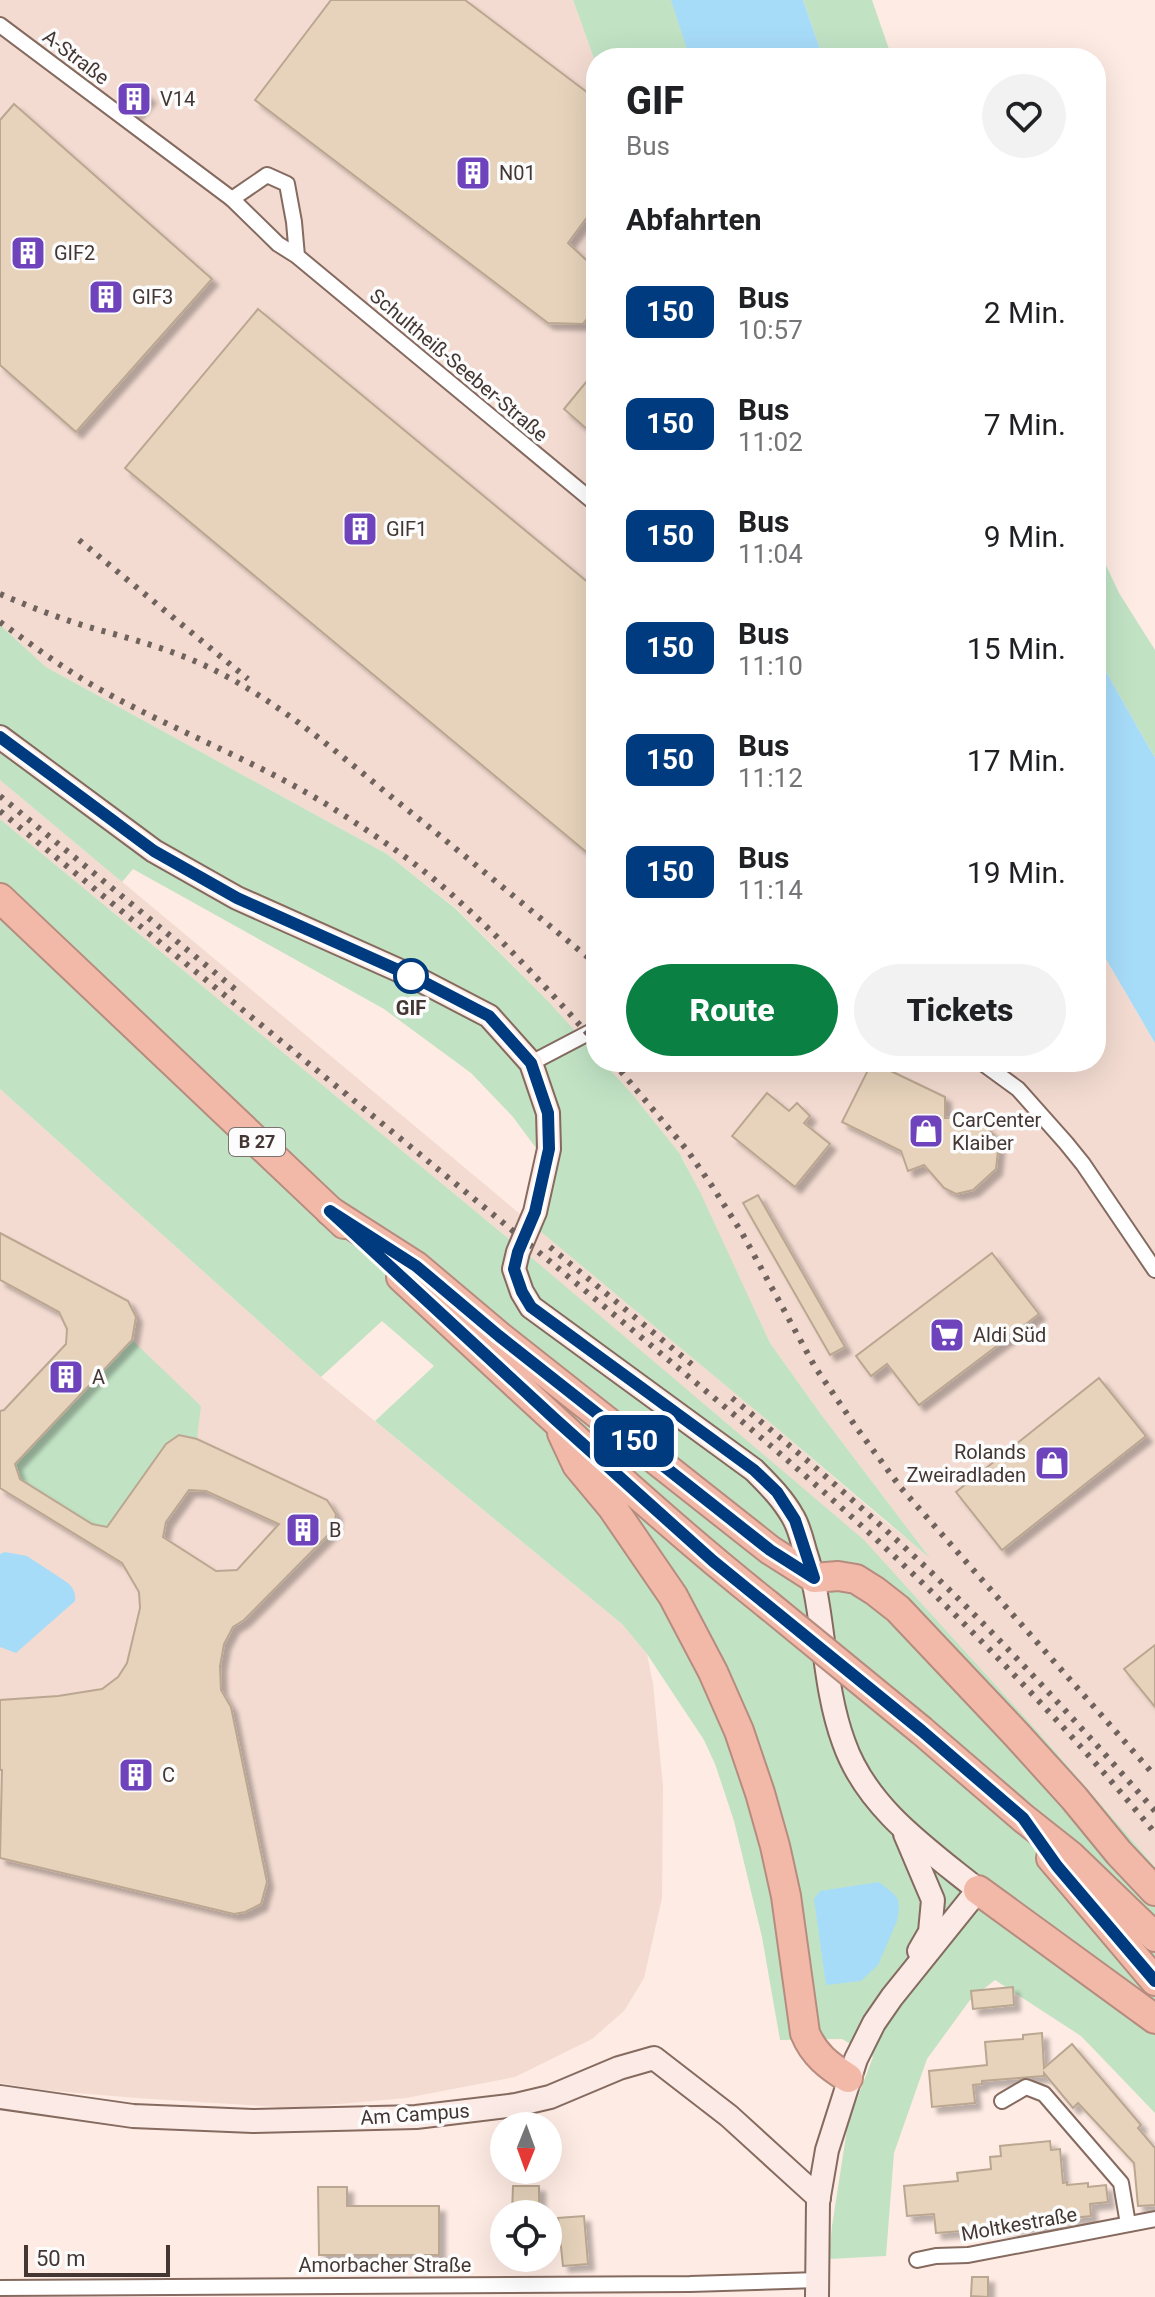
<!DOCTYPE html>
<html lang="de">
<meta charset="utf-8">
<style>
:root{--surface:#fff;--page:#f2f2f2;--text:#202124;--muted:#757577;--accent:#0b8043}
body{margin:0;font-family:Roboto,sans-serif;background:var(--page);color:var(--text);height:100vh;display:flex;flex-direction:column;font-size:30px;white-space:nowrap}
*{box-sizing:border-box;margin:0}
p{font-size:26px;color:var(--muted)}
.icon{flex:none;width:44px;height:44px;fill:none;stroke:currentColor;stroke-width:2;stroke-linecap:round;stroke-linejoin:round}
.map{position:relative;flex:1;overflow:hidden}
.panel{position:absolute;left:586px;top:48px;width:520px;height:1024px;display:flex;flex-direction:column;background:var(--surface);border-radius:32px;box-shadow:0 8px 32px #0002}
.panel>*{flex:none}
.badge{padding:0 16px;border-radius:12px;font-size:28px;line-height:52px}
.needle{width:52px;rotate:181deg}
.buttons{position:absolute;left:490px;top:2112px;display:grid;gap:16px}
.buttons a{display:grid;place-items:center;width:72px;height:72px;border-radius:50%;background:var(--surface);box-shadow:0 8px 32px #0002;font-size:40px}
.scale{position:absolute;left:24px;bottom:20px;width:146px;box-sizing:border-box;padding-left:8px;border:4px solid #443733;border-top:0;font-size:22px;line-height:28px;white-space:nowrap;color:#443733;-webkit-text-stroke:6px #fcfcfc;paint-order:stroke}
.map>.badge{position:absolute;translate:-50% -50%;box-shadow:0 0 0 4px #fff}
h2{padding:0 40px;font-size:30px;line-height:72px}
.round{display:grid;place-items:center;flex:none;width:84px;height:84px;border-radius:42px;background:var(--page)}
.overview{display:flex;align-items:center;justify-content:space-between;height:136px;padding:0 40px}
h1{font-size:38px;font-weight:800;line-height:60px}
.cta{display:flex;gap:16px;margin-top:auto;padding:16px 40px}
.cta a{flex:1;height:92px;border-radius:48px;background:var(--accent);color:#fff;font-size:32px;font-weight:800;line-height:92px;text-align:center}
.cta a+a{background:var(--page);color:var(--text)}
ul{padding:0;list-style:none}
li{display:flex;align-items:center;gap:24px;height:112px;padding:0 40px}
li div{flex:1}
li b{display:block;font-size:30px}
li em{font-style:normal}
li .badge{min-width:88px;font-weight:700;text-align:center}
.map>svg:first-child{display:block}
.built{fill:#f3dbd1}
.green{fill:#c1e3c4}
.water{fill:#a7dcf9}
.building{fill:#e7d3bb;stroke:#bba791;stroke-width:2;fill-rule:evenodd;filter:url(#shadow)}
.lines{fill:none;stroke-linecap:round;stroke-linejoin:round}
.street-casing{stroke:#856a5f;stroke-width:18}
.secondary-casing{stroke:#856a5f;stroke-width:26}
.highway-casing{stroke:#b68c7f;stroke-width:32}
.street{stroke:#fff;stroke-width:14}
.secondary{stroke:#fbeae5;stroke-width:22}
.highway{stroke:#f3b9a8;stroke-width:28}
.rail{stroke:#70625d;stroke-width:6;stroke-dasharray:4 8;stroke-linecap:butt}
.highway-bridge-casing{stroke:#b68c7f;stroke-width:32;stroke-linecap:butt}
.highway-bridge{stroke:#f3b9a8;stroke-width:28}
.line-casing{stroke:#fff;stroke-width:18}
.line{stroke:#003b80;stroke-width:12}
.stop-dot{fill:#fff;stroke:#003b80;stroke-width:4}
.labels{text-anchor:middle;stroke-width:7;stroke-linejoin:round;paint-order:stroke}
.shield{fill:#fcfcfc;stroke:#7b726f;stroke-width:2}
.shield-label{font-size:18px;font-weight:bold;fill:#443733}
.street-label{font-size:20px;fill:#443733;stroke:#fcfcfc}
.poi-label{font-size:20px;fill:#443733;stroke:#fcfcfc;text-anchor:start}
.stop-label{font-size:20px;font-weight:bold;fill:#443733;stroke:#fcfcfc}
</style>
<div class="map">
<svg width="1155" height="2297" viewBox="0 0 1155 2297">
<defs>
<filter id="shadow"><feDropShadow dx="6" dy="6" stdDeviation="2" flood-color="#0004"/></filter>
</defs>
<rect width="100%" height="100%" fill="#feebe3"/>
<g class="built">
<polygon points="0,0 573,0 596,64 596,1054 548,1001 457,909 387,854 46,667 0,625"/>
<polygon points="0,780 767,1420 887,1523 927,1554 820,1413 770,1343 684,1160 633,1095 603,1062 1096,1062 1096,942 1155,1043 1155,1867 1046,1741 532,1258 0,819"/>
<polygon points="0,1089 321,1377 622,1624 647,1654 653,1684 663,1786 662,1898 644,1978 624,2011 592,2039 515,2077 406,2098 295,2108 136,2098 43,2090 0,2083"/>
</g>
<g class="green">
<polygon points="573,0 676,0 693,58 596,58 596,64"/>
<polygon points="803,0 872,0 892,58 823,58"/>
<polygon points="1096,544 1119,593 1155,650 1155,758 1096,654"/>
<polygon points="0,625 46,667 387,854 456,909 548,1001 596,1054 596,1062 603,1062 633,1095 680,1154 700,1192 770,1343 820,1413 930,1558 767,1420 528,1221 536,1148 513,1117 471,1073 384,1009 133,869 122,882 0,780"/>
<polygon points="0,819 532,1258 864,1540 1046,1741 1155,1867 1155,2113 1081,2036 995,1980 970,2000 927,2059 894,2153 886,2256 829,2259 832,2226 848,2123 873,2057 842,2039 780,2040 762,1937 734,1821 715,1764 704,1740 647,1654 622,1624 375,1421 434,1366 382,1321 321,1377 0,1089"/>
<polygon points="132,1340 201,1406 197,1439 179,1435 166,1444 107,1527 92,1524 20,1479 15,1464"/>
</g>
<g class="water">
<polygon points="671,0 803,0 823,58 690,58"/>
<polygon points="1096,654 1155,758 1155,1043 1096,942"/>
<path d="M 5,1552 L 27,1556 L 68,1583 C 73,1588 76,1593 75,1601 L 16,1653 L 0,1647 L 0,1554 Z"/>
<polygon points="879,1882 894,1894 898,1900 899,1910 897,1921 878,1965 861,1981 826,1985 814,1899 820,1891"/>
</g>
<g class="building">
<polygon points="331,0 465,0 596,99 596,128 590,137 596,141 596,205 568,243 596,269 596,306 583,324 548,323 255,100"/>
<polygon points="134,83 150,97 135,114 118,100"/>
<polygon points="14,104 212,279 76,432 0,365 0,120"/>
<polygon points="258,309 596,589 596,860 125,468"/>
<polygon points="596,370 596,437 564,409"/>
<polygon points="872,1062 945,1097 945,1118 978,1117 999,1141 996,1169 973,1190 956,1194 944,1188 924,1165 908,1171 901,1151 842,1122"/>
<polygon points="767,1093 789,1111 797,1103 810,1116 804,1123 830,1144 795,1187 732,1136"/>
<polygon points="758,1195 845,1347 830,1355 743,1203"/>
<path d="M 0,1233 L 128,1301 L 136,1317 L 132,1340 L 15,1464 L 20,1479 L 92,1524 L 107,1527 L 166,1444 L 179,1435 L 197,1439 L 327,1500 L 336,1514 L 334,1529 L 244,1620 L 233,1627 L 224,1644 L 220,1666 L 221,1690 L 231,1707 L 267,1882 L 261,1904 L 245,1912 L 234,1914 L 0,1858 L 2,1770 L 0,1770 L 0,1700 L 58,1696 L 102,1689 L 118,1677 L 127,1663 L 140,1608 L 139,1592 L 122,1563 L 0,1488 L 0,1411 L 4,1410 L 66,1344 L 67,1329 L 59,1312 L 0,1280 ZM 189,1490 L 206,1491 L 279,1524 L 237,1570 L 216,1571 L 163,1537 L 166,1522 Z"/>
<polygon points="992,1253 1039,1314 919,1405 887,1364 871,1376 856,1356"/>
<polygon points="1099,1378 1146,1436 1002,1550 956,1492"/>
<polygon points="1155,1645 1155,1707 1124,1669"/>
<polygon points="1013,1987 1014,2005 973,2009 971,1991"/>
<polygon points="1042,2033 1044,2068 1072,2044 1141,2125 1138,2128 1155,2148 1155,2205 1138,2206 1134,2163 1078,2103 1073,2108 1044,2073 1044,2076 982,2081 982,2084 973,2085 975,2103 932,2107 929,2071 987,2065 985,2042 1023,2039 1023,2035"/>
<polygon points="1050,2141 1051,2150 1060,2149 1063,2183 1067,2182 1067,2185 1088,2183 1088,2187 1106,2185 1108,2202 1090,2204 1091,2216 1055,2220 1055,2224 936,2233 934,2214 907,2216 904,2186 958,2181 957,2173 991,2169 990,2157 1001,2156 1000,2146"/>
<polygon points="513,2186 539,2186 539,2214 512,2214"/>
<polygon points="318,2187 347,2187 347,2206 439,2206 439,2255 319,2255"/>
<polygon points="584,2216 588,2264 563,2266 558,2218"/>
<polygon points="972,2277 988,2277 988,2297 971,2296"/>
</g>
<g class="lines">
<defs>
<g id="street">
<polyline points="0,25 232,199"/>
<polyline points="297,256 294,222 287,184 267,175 232,199 278,244 297,256 596,504"/>
<polyline points="981,1062 1018,1089 1066,1143 1083,1164 1155,1270"/>
<polyline points="531,1063 596,1029"/>
<polyline points="1002,2101 1026,2087 1044,2094 1121,2183 1128,2224"/>
<polyline points="917,2260 936,2256 968,2255 1155,2219"/>
<polyline points="0,2288 690,2284 818,2280"/>
</g>
<g id="secondary">
<path d="M 0,737 L 154,851 L 237,898 L 416,978 L 489,1016 L 531,1063 L 548,1113 L 549,1149 L 535,1212 L 518,1252 L 514,1269 L 522,1292 L 531,1307 L 754,1470 C 769,1485 783,1499 793,1517 C 799,1527 802,1540 805,1551 C 826,1613 821,1681 844,1743 C 867,1808 926,1848 978,1890 L 892,1997 L 874,2023 L 856,2059 L 827,2150 L 818,2202 L 817,2297"/>
<polyline points="905,1834 933,1900 930,1932 919,1951"/>
<polyline points="0,2097 133,2116 253,2121 416,2117 516,2105 550,2097 619,2068 654,2058 729,2116 819,2198"/>
</g>
<g id="highway">
<polyline points="0,898 344,1224"/>
<polyline points="330,1211 416,1266 499,1336 770,1550 814,1578 838,1576 856,1579 875,1591 898,1609 1016,1734 1074,1798 1119,1853 1155,1891"/>
<path d="M 401,1277 C 521,1388 639,1502 767,1604"/>
<path d="M 562,1433 L 577,1465 L 612,1507 L 673,1596 L 713,1672 L 739,1731 L 760,1793 L 775,1846 L 786,1896 L 805,2033 C 814,2055 829,2066 848,2078"/>
<polyline points="922,1731 1023,1818 1071,1856 1155,1937"/>
<polyline points="1051,1858 1155,1981"/>
<polyline points="978,1890 1155,2019"/>
</g>
</defs>
<use href="#street" class="street-casing"/>
<use href="#secondary" class="secondary-casing"/>
<use href="#highway" class="highway-casing"/>
<use href="#street" class="street"/>
<use href="#secondary" class="secondary"/>
<use href="#highway" class="highway"/>
<g class="rail">
<polyline points="79,540 248,679"/>
<path d="M 0,594 C 28,606 56,617 85,626 C 132,639 179,651 222,674 C 285,707 339,754 394,799 C 462,853 529,909 596,964"/>
<path d="M 0,622 C 36,648 72,675 112,696 C 185,735 264,765 334,809 C 378,837 423,867 461,903 C 509,946 553,995 596,1043"/>
<polyline points="0,796 241,994"/>
<path d="M 0,811 C 197,974 397,1134 594,1298 C 690,1378 786,1456 877,1540 C 976,1632 1069,1729 1155,1833"/>
<polyline points="613,1062 687,1150 712,1186 742,1233 815,1367 856,1427 901,1488 1155,1776"/>
<polyline points="550,1247 695,1367"/>
<path d="M 732,1398 C 801,1454 869,1513 934,1575 C 1012,1650 1084,1730 1155,1811"/>
</g>
<defs>
<polyline id="highway-bridge" points="767,1604 922,1731"/>
</defs>
<use href="#highway-bridge" class="highway-bridge-casing"/>
<use href="#highway-bridge" class="highway-bridge"/>
</g>
<g class="lines">
<defs>
<polyline id="line" points="0,737 154,851 237,898 416,978 489,1016 531,1063 548,1113 549,1149 535,1212 518,1252 514,1269 522,1292 531,1307 754,1470 777,1492 795,1520 814,1578 770,1550 499,1336 416,1266 330,1211 556,1420 713,1561 922,1731 1023,1818 1057,1866 1155,1981"/>
</defs>
<use href="#line" class="line-casing"/>
<use href="#line" class="line"/>
</g>
<defs>
<symbol id="building-square" viewBox="-11 -11 22 22"><rect x="-9" y="-9" width="18" height="18" rx="4" fill="#6e43bb" stroke="#fcfcfc"/><path d="M-4-6H4V6H1V3H-1V6H-4ZM-2.5-4.3h1.7v1.8h-1.7ZM.8-4.3h1.7v1.8H.8ZM-2.5-1h1.7V.8h-1.7ZM.8-1h1.7V.8H.8Z" fill="#fff"/></symbol>
<symbol id="shop-square" viewBox="-11 -11 22 22"><rect x="-9" y="-9" width="18" height="18" rx="4" fill="#6e43bb" stroke="#fcfcfc"/><path d="M-5-2.5h2.3a2.7 3.5 0 0 1 5.4 0H5L5.5 6h-11ZM-1.5-2.5h3a1.5 2.3 0 0 0-3 0Z" fill="#fff"/></symbol>
<symbol id="supermarket-square" viewBox="-11 -11 22 22"><rect x="-9" y="-9" width="18" height="18" rx="4" fill="#6e43bb" stroke="#fcfcfc"/><path d="M-6-5.5h2.5l.6 2H6L4.5 2H-2.5L-4.4-4H-6ZM-1.5 3.2a1.3 1.3 0 1 0 .1 0ZM3 3.2a1.3 1.3 0 1 0 .1 0Z" fill="#fff"/></symbol>
</defs>
<g fill-rule="evenodd">
<use href="#building-square" x="114" y="79" width="40" height="40"/>
<use href="#building-square" x="453" y="153" width="40" height="40"/>
<use href="#building-square" x="8" y="233" width="40" height="40"/>
<use href="#building-square" x="86" y="277" width="40" height="40"/>
<use href="#building-square" x="340" y="509" width="40" height="40"/>
<use href="#shop-square" x="906" y="1111" width="40" height="40"/>
<use href="#supermarket-square" x="927" y="1315" width="40" height="40"/>
<use href="#building-square" x="46" y="1357" width="40" height="40"/>
<use href="#shop-square" x="1032" y="1443" width="40" height="40"/>
<use href="#building-square" x="283" y="1510" width="40" height="40"/>
<use href="#building-square" x="116" y="1755" width="40" height="40"/>
</g>
<circle class="stop-dot" cx="411" cy="976" r="16"/>
<g class="labels">
<rect class="shield" x="229" y="1128" width="56" height="28" rx="6"/>
<g class="shield-label">
<text x="257" y="1148">B 27</text>
</g>
<g class="street-label">
<text transform="translate(76 57) rotate(37)" y="7">A-Straße</text>
<text transform="translate(459 365) rotate(40)" y="7">Schultheiß-Seeber-Straße</text>
<text transform="translate(415 2114) rotate(-4)" y="7">Am Campus</text>
<text transform="translate(1019 2224) rotate(-10)" y="7">Moltkestraße</text>
<text x="385" y="2272">Amorbacher Straße</text>
</g>
<g class="poi-label">
<text x="160" y="106">V14</text>
<text x="499" y="180">N01</text>
<text x="54" y="260">GIF2</text>
<text x="132" y="304">GIF3</text>
<text x="386" y="536">GIF1</text>
<text x="952" y="1127">CarCenter<tspan x="952" dy="23">Klaiber</tspan></text>
<text x="973" y="1342">Aldi Süd</text>
<text x="92" y="1384">A</text>
<text x="1026" y="1459" text-anchor="end">Rolands<tspan x="1026" dy="23">Zweiradladen</tspan></text>
<text x="329" y="1537">B</text>
<text x="162" y="1782">C</text>
</g>
<g class="stop-label">
<text x="411" y="1015">GIF</text>
</g>
</g>
</svg>
<div class="buttons">
<a><svg class="needle" viewBox="-14 -14 28 28"><path d="M0-13l5 13h-10z" fill="#e53935"/><path d="M0 13l5-13h-10z" fill="#757577"/></svg></a>
<a><svg class="icon" aria-label="locate" viewBox="0 0 24 24"><circle cx="12" cy="12" r="6"/><path d="M12 2v4M12 18v4M2 12h4M18 12h4"/></svg></a>
</div>
<div class="scale">50 m</div>
<b class="badge" style="left:634px;top:1441px;background:#003b80;color:#fff">150</b>
<section class="panel">
<div class="overview"><div><h1>GIF</h1><p>Bus</p></div><a class="round"><svg class="icon" aria-label="heart" viewBox="0 0 24 24"><path d="M12 20l-8-8c-3-5 5-10 8-4 3-6 11-1 8 4z"/></svg></a></div>
<h2>Abfahrten</h2>
<ul>
<li><span class="badge" style="background:#003b80;color:#fff">150</span><div><b>Bus</b><p>10:57</p></div><em>2 Min.</em></li>
<li><span class="badge" style="background:#003b80;color:#fff">150</span><div><b>Bus</b><p>11:02</p></div><em>7 Min.</em></li>
<li><span class="badge" style="background:#003b80;color:#fff">150</span><div><b>Bus</b><p>11:04</p></div><em>9 Min.</em></li>
<li><span class="badge" style="background:#003b80;color:#fff">150</span><div><b>Bus</b><p>11:10</p></div><em>15 Min.</em></li>
<li><span class="badge" style="background:#003b80;color:#fff">150</span><div><b>Bus</b><p>11:12</p></div><em>17 Min.</em></li>
<li><span class="badge" style="background:#003b80;color:#fff">150</span><div><b>Bus</b><p>11:14</p></div><em>19 Min.</em></li>
</ul>
<div class="cta"><a>Route</a><a>Tickets</a></div>
</section>
</div>
